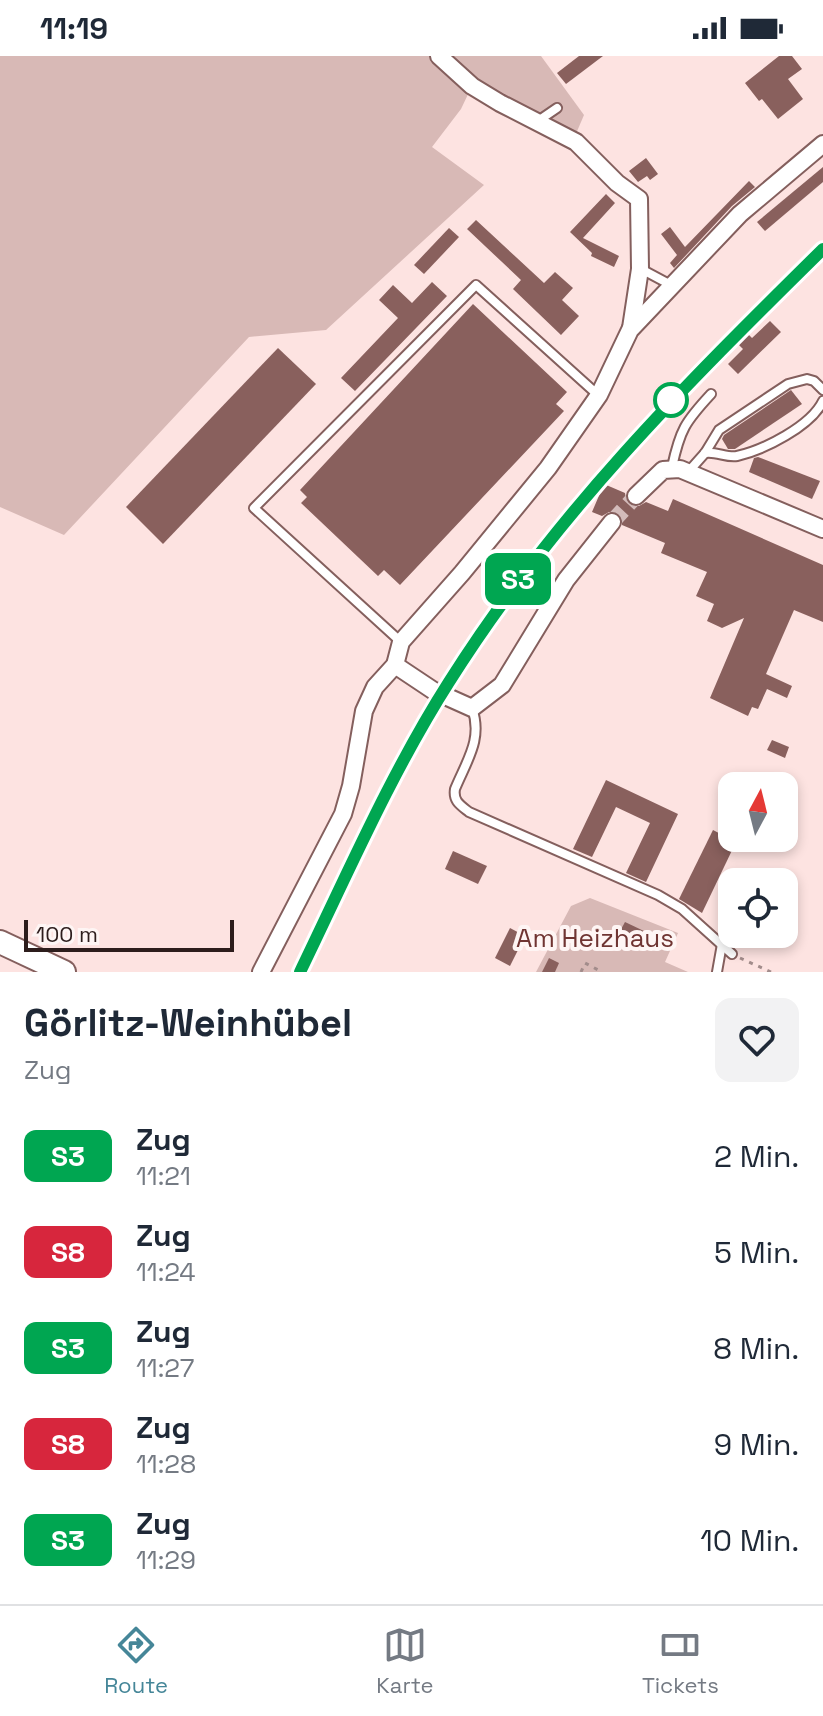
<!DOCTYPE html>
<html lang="de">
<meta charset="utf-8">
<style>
:root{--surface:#fff;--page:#f2f2f3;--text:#1f2937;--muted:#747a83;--line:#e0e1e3;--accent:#458698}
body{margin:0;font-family:"Space Grotesk",sans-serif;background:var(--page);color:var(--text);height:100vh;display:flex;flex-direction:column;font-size:30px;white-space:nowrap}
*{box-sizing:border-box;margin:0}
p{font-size:26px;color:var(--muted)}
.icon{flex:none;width:44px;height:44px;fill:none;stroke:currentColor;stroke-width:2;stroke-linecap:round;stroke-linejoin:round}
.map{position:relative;height:916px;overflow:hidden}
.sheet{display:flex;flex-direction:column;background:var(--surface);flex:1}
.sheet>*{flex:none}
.badge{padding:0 16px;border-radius:12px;font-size:28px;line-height:52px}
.needle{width:52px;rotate:7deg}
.buttons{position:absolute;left:718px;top:716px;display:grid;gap:16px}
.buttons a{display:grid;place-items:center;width:80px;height:80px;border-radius:16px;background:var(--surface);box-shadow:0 4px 12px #0003;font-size:40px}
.scale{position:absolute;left:24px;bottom:20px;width:210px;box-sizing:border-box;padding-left:8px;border:4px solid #2d1d1c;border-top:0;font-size:22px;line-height:28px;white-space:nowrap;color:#2d1d1c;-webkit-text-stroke:6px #fef5f4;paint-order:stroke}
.map>.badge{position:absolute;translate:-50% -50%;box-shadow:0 0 0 4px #fff}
.round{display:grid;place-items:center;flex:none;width:84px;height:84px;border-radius:16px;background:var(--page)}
.head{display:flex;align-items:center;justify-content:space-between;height:136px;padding:0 24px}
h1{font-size:38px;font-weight:600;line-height:60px}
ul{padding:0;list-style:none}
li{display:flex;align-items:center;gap:24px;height:96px;padding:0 24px}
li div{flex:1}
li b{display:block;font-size:30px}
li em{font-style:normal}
li .badge{min-width:88px;font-weight:700;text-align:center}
.status{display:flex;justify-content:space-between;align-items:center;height:56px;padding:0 40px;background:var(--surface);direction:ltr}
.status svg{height:22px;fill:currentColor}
.menu{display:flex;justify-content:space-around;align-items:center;height:112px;border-top:2px solid var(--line);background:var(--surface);font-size:22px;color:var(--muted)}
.menu a{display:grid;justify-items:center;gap:4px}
.menu .current{color:var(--accent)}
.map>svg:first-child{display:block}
.green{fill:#d8b9b6}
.building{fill:#89605d}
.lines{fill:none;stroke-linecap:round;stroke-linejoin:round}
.street-tunnel{stroke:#d3bbba;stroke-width:16;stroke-dasharray:16 8;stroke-linecap:butt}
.lane-casing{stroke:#845f5d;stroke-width:12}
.street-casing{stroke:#845f5d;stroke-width:20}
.secondary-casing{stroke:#845f5d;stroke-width:26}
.path{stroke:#a28c8b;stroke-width:3;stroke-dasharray:4 6;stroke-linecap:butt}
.lane{stroke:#fff;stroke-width:8}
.street{stroke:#fff;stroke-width:16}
.secondary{stroke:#fff;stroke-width:22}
.rail{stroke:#796564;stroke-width:4;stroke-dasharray:12 6;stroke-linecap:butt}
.line-casing{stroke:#fff;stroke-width:18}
.line{stroke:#00a651;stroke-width:12}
.stop-dot{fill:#fff;stroke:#00a651;stroke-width:4}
.labels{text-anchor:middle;stroke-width:8;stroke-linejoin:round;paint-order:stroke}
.park-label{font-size:26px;fill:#6f3432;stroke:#fef5f4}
</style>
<div class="status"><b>11:19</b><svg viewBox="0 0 49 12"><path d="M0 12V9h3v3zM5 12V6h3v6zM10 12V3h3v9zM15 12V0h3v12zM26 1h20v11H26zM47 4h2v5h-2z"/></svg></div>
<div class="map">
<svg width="823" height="916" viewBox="0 0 823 916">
<rect width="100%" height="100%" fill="#fde3e1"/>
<g class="green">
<polygon points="0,0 431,0 471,32 461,53 432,91 484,129 326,274 249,281 64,479 0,451"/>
<polygon points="443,0 541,0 584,59 575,80 473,27"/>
<polygon points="590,842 678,877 665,906 688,916 536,916 571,850"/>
</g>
<g class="building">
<polygon points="579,0 603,0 566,28 557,17"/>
<polygon points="779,0 792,0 802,13 788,23 803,43 778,63 762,43 759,45 745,27"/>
<polygon points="646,102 658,118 650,124 647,120 638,126 629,115"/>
<polygon points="823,111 823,126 765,175 757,166"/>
<polygon points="749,125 755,131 732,150 674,212 670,207 677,199 661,178 670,171 685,191"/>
<polygon points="606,138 615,147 583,182 619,200 614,211 591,200 592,197 570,176"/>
<polygon points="476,164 544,227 555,216 573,232 562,244 579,260 561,279 513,233 521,224 467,173"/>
<polygon points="449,172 459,181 424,218 414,209"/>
<polygon points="432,226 447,240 355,335 341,322 398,262 379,244 393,229 412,247"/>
<polygon points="473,248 567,336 556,348 564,355 400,529 384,514 378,520 301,447 307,441 300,434"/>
<polygon points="770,265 781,276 738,318 728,308 743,293 738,288 748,278 752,282"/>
<polygon points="278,292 316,328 163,488 126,451"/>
<polygon points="791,334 802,348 735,393 728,393 722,383 724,379"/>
<polygon points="758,401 820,425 812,443 749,416 754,402"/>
<polygon points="604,428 625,437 626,443 632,450 639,450 646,446 668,455 673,443 823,509 823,566 794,554 766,618 792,630 787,642 767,633 758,653 752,651 748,660 710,642 744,562 722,572 707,565 714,548 696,540 707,516 661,497 665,487 622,469 622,463 618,457 609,456 602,460 592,456"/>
<polygon points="772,684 789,691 785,702 767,694"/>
<polygon points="606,724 678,758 646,826 626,817 650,767 616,751 592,801 573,793"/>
<polygon points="713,774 736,786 702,857 679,843"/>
<polygon points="453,795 487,810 478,828 445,813"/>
<polygon points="625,866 665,885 660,895 619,877"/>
<polygon points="510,872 525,880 510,910 495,902"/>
<polygon points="549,902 559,907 555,916 542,916"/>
</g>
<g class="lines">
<polyline class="street-tunnel" points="612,466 636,440"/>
<defs>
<g id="lane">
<polyline points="538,65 557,52"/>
<polyline points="641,213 671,229"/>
<path d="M 705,397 C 716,395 727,402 737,400 C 764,394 811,370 823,345"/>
<path d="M 672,411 C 680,374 685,366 711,338"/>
<polyline points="689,415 705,397 719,374 788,328 807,323 814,325 823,334"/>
<polyline points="401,586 254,452 476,229 598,339"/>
<path d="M 472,652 C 483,683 467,704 455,733 C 453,745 460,749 469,756 L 658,839 L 682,853 L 732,898"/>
<polyline points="717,916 722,888"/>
</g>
<g id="street">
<polyline points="439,0 472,30 500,47 576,86 617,127 639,143 640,213 631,272"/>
<polyline points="636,440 663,414 680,413 823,473"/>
<polyline points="395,609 434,635 472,652 502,629 566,524 612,466"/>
<polyline points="261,916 343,758 351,730 364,655 375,631 395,609 401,586 462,517 548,412 599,339 630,274 740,158 823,88"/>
</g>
<polyline id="secondary" points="0,886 64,916"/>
</defs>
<use href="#lane" class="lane-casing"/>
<use href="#street" class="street-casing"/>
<use href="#secondary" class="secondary-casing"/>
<g class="path">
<polyline points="740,902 771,916"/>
<polyline points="581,916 585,907 602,916"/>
</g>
<use href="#lane" class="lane"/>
<use href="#street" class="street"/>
<use href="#secondary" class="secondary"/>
<path class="rail" d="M 300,916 C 347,819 391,718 449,626 C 551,462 686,327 823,193"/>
</g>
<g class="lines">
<defs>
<path id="line" d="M 300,916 C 347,819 391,717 449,626 C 554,459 684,330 823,193"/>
</defs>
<use href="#line" class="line-casing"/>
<use href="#line" class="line"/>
</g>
<circle class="stop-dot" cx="671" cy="344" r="16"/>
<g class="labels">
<g class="park-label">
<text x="595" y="891">Am Heizhaus</text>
</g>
</g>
</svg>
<div class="buttons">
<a><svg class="needle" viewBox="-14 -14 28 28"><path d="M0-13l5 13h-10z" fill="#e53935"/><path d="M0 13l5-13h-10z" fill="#747a83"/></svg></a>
<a><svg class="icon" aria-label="locate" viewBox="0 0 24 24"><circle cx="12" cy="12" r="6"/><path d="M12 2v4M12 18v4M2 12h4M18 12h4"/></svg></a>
</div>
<div class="scale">100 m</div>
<b class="badge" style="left:518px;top:523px;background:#00a651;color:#fff">S3</b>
</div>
<section class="sheet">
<div class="head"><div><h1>Görlitz-Weinhübel</h1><p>Zug</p></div><a class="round"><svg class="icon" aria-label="heart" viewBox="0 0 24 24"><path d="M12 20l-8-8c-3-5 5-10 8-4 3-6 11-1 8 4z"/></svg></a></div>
<ul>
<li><span class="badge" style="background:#00a651;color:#fff">S3</span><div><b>Zug</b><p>11:21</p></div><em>2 Min.</em></li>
<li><span class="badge" style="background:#d7263d;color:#fff">S8</span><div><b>Zug</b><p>11:24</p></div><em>5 Min.</em></li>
<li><span class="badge" style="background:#00a651;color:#fff">S3</span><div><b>Zug</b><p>11:27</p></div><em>8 Min.</em></li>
<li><span class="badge" style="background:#d7263d;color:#fff">S8</span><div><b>Zug</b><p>11:28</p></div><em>9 Min.</em></li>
<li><span class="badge" style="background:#00a651;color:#fff">S3</span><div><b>Zug</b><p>11:29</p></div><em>10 Min.</em></li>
</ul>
</section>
<nav class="menu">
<a class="current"><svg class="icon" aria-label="directions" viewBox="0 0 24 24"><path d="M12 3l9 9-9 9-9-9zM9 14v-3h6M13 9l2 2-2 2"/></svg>Route</a>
<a><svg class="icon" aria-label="map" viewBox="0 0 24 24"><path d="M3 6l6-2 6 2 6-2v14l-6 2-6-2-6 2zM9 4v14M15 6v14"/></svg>Karte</a>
<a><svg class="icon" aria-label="tickets" viewBox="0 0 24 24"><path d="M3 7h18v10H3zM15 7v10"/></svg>Tickets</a>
</nav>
